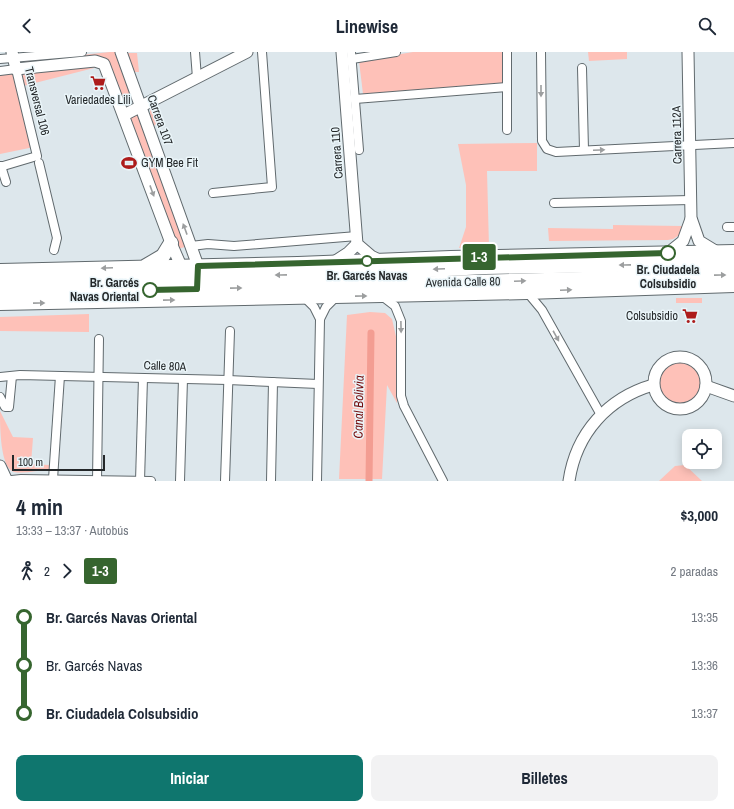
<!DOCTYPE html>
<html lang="es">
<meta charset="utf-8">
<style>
:root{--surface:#fff;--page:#f2f2f3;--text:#1f2937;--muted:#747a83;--accent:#0f766e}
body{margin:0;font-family:"Archivo Narrow",sans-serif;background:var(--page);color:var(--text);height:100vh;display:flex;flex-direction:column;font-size:15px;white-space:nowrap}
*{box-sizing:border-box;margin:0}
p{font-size:13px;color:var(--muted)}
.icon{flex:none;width:22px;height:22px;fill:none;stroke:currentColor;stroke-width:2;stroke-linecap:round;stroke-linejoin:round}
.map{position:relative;height:429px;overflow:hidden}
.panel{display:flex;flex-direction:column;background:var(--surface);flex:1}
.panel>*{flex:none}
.badge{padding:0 8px;border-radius:3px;font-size:14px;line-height:26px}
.buttons{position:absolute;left:682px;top:377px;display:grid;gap:8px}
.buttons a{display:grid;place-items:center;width:40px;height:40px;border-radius:8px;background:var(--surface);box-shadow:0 2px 10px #0003;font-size:20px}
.scale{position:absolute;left:12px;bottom:10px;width:93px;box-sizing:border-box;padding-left:4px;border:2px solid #24282a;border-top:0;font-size:11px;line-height:14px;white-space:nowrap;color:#24282a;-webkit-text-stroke:3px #eaf5f9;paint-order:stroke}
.map>.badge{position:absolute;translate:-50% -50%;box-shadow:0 0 0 2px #fff}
.legs{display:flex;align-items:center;gap:6px;height:44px;padding:0 16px;font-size:13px}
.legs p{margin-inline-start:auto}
.overview{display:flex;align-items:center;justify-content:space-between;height:68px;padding:0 16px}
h1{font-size:22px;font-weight:800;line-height:30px}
.button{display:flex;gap:8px;margin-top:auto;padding:8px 16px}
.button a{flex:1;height:46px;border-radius:8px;background:var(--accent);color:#fff;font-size:16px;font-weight:800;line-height:46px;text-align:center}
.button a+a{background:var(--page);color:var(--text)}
ul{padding:0 16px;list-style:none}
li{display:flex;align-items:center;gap:14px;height:48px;font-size:15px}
li i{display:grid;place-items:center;width:6px;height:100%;margin:0 5px;background:currentColor}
li i::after{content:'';width:10px;height:10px;margin:-5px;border:3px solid;border-radius:50%;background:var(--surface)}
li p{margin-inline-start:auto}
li:first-child i{background:linear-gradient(#0000 50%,currentColor 0)}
li:last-child i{background:linear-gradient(currentColor 50%,#0000 0)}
header{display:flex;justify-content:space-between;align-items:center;height:52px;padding:0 16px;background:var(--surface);font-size:18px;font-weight:800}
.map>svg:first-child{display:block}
.green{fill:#fec1b8}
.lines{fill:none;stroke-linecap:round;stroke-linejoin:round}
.canal{stroke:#f39d92;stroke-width:7}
.street-casing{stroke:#616a6e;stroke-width:10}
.secondary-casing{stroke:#616a6e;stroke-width:13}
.highway-casing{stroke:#616a6e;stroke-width:16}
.street{stroke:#fff;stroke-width:8}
.secondary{stroke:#fff;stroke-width:11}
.highway{stroke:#fff;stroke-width:14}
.oneway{fill:#9c9e9f}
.line-1-casing{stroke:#fff;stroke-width:9}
.line-1{stroke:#36652f;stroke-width:6}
.stop-1-dot{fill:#fff;stroke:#36652f;stroke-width:2}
.labels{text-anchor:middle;stroke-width:3;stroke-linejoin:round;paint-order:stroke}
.poi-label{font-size:12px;fill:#24282a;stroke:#eaf5f9}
.street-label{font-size:12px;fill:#24282a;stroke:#eaf5f9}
.stop-label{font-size:12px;font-weight:bold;fill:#24282a;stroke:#eaf5f9}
.water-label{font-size:13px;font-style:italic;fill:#730c0d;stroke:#eaf5f9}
</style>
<header><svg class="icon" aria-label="back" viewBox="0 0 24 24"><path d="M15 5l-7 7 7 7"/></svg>Linewise<svg class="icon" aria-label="search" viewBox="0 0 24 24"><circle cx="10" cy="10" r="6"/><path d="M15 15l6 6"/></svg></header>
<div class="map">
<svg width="734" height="429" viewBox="0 0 734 429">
<rect width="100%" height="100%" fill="#dde7ec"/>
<g class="green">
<polygon points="110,0 118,0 133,44 121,49 104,6 19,15 17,10"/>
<polygon points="413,0 505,0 504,31 500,33 363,42 359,9"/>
<polygon points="588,0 627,0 627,7 589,9"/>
<polygon points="127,1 137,1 139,20 133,20 125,3"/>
<polygon points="98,12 98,15 23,34 20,21"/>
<polygon points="13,20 34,95 0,102 0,22"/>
<polygon points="158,52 160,68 152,76 148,64 150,63 150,57"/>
<polygon points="139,60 189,194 177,197 128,65"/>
<polygon points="537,91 537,119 487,119 489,195 459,196 466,175 466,133 458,92"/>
<polygon points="613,173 682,174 681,182 673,187 668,188 549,189 548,176 613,177"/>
<rect x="676" y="246" width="26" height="5"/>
<polygon points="370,260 385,261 392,267 397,289 397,351 387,333 382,427 339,427 347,263"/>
<polygon points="89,262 89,280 0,279 0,265"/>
<circle cx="680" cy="331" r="22"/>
<path d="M 0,359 L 13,385 L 33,386 L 31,412 L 49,413 L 49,418 C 38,418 24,422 14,420 C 0,416 0,374 0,359 Z"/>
<polygon points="685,413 702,429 659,429 675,414"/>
</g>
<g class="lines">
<polyline class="canal" points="369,429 371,281"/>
<defs>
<g id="street">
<polyline points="195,0 197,26"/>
<polyline points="351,0 359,98"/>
<polyline points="541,0 542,89 547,97 556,100 734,91"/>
<polyline points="0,7 82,0"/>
<polyline points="352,7 396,0"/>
<polyline points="582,16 584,98"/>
<polyline points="0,19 16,17 37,104 0,115"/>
<polyline points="355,47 507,35"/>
<polyline points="507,78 507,0"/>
<polyline points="39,111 57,186 54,198"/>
<polyline points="1,114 6,130"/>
<polyline points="213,141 272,135 262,0"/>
<polyline points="554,151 691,148"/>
<polyline points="727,175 734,175"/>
<polyline points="191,194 208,192 234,194 357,184"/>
<polyline points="527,240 542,258 601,363"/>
<polyline points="382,244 395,254 401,269 401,344 404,354 443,429"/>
<polyline points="304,245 314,255 320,267"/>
<polyline points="0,325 20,323 228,328 318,332"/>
<polyline points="0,345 5,355 9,355 12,324"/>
<polyline points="53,427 60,324"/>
<polyline points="2,429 21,427 151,429"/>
<polyline points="97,429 99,287"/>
<polyline points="140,429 143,326"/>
<polyline points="180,429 183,327"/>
<polyline points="225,429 230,279"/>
<polyline points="271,429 273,330"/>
<polyline points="317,429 320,267 326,255 336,245"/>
</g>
<g id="secondary">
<polyline points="12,0 16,17 95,9 104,12 171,191 184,221"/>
<polyline points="121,0 198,214 199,222"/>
<polyline points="342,0 357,192 371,204 381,209"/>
<polyline points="688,0 691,166 699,189 717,200"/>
<polyline points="124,63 247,0"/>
<polyline points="668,201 683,189 691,167"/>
<polyline points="334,210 348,201 357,192"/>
<circle cx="680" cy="331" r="26"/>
<polyline points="706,334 734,344"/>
<polyline points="0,414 7,429"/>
<path d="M 569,429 C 576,381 608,346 653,333"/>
</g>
<g id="highway">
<polyline points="146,214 163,204 171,191"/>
<polyline points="0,219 298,212 451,206 734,200"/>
<polyline points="0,230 371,221 485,215 734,211"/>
<polyline points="0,240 327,234 734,223"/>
<polyline points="0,251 527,240 734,233"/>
</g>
</defs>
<use href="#street" class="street-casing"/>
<use href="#secondary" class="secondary-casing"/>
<use href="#highway" class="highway-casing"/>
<use href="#street" class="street"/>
<use href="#secondary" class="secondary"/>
<use href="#highway" class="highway"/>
</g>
<defs><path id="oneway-solid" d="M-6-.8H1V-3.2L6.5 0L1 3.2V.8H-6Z"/></defs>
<g class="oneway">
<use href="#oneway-solid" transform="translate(541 39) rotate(90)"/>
<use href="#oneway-solid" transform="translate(599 98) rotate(-3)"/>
<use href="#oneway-solid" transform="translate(152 139) rotate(70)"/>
<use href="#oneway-solid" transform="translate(185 177) rotate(-110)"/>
<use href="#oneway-solid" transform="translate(625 213) rotate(179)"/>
<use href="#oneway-solid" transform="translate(107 216) rotate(178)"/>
<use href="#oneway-solid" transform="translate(439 217) rotate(177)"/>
<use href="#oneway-solid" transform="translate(281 223) rotate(179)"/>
<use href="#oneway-solid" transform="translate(720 223) rotate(-1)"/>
<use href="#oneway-solid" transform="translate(520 229) rotate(-2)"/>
<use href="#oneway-solid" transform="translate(236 236) rotate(-1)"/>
<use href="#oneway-solid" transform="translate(566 238) rotate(-2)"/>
<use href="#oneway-solid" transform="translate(361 244) rotate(-1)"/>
<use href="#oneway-solid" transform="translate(169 248) rotate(-1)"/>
<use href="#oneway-solid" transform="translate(39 251) rotate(-1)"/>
<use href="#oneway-solid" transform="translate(401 275) rotate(89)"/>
<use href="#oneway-solid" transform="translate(556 284) rotate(61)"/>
</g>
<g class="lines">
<defs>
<polyline id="line-1" points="150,238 197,237 198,214 668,201"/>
</defs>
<use href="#line-1" class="line-1-casing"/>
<use href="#line-1" class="line-1"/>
</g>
<defs>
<symbol id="supermarket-bare" viewBox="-9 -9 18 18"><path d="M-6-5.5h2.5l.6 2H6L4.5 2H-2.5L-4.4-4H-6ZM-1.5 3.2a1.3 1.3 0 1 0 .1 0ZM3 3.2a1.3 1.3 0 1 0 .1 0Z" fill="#ad1c1b" stroke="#eaf5f9" stroke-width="2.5" paint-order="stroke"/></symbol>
<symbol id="stadium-bare" viewBox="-9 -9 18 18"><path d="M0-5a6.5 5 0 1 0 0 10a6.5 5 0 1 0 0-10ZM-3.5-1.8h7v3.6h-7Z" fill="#ad1c1b" stroke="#eaf5f9" stroke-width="2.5" paint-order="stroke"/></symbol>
</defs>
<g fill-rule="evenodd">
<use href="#supermarket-bare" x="87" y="20" width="22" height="22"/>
<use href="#stadium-bare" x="118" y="100" width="22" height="22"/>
<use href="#supermarket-bare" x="679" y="253" width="22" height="22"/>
</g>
<g class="stop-1-dot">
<circle cx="668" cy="201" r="7"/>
<circle cx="367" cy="209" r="5"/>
<circle cx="150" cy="238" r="7"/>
</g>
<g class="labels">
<g class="poi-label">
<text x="98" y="52">Variedades Lili</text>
<text x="141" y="115" text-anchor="start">GYM Bee Fit</text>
<text x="678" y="268" text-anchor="end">Colsubsidio</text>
</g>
<g class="street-label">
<text transform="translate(37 49) rotate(76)" y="4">Transversal 106</text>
<text transform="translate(160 68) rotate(70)" y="4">Carrera 107</text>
<text transform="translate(677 83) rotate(-91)" y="4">Carrera 112A</text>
<text transform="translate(337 101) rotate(-94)" y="4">Carrera 110</text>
<text transform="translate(463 230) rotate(-1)" y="4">Avenida Calle 80</text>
<text transform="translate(165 314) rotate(2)" y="4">Calle 80A</text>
</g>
<g class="stop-label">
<text x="668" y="222">Br. Ciudadela<tspan x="668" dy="14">Colsubsidio</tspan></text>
<text x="367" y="228">Br. Garcés Navas</text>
<text x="139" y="235" text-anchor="end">Br. Garcés<tspan x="139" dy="14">Navas Oriental</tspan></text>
</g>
<g class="water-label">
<text transform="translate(358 355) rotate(-89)" y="5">Canal Bolivia</text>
</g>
</g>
</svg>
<div class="buttons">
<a><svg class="icon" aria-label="locate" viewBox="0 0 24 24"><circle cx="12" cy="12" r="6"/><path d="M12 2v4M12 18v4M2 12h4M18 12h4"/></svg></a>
</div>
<div class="scale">100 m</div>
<b class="badge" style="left:479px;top:205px;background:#36652f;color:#fff">1-3</b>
</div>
<section class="panel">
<div class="overview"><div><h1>4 min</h1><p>13:33 – 13:37 · Autobús</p></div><b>$3,000</b></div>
<div class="legs"><svg class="icon" aria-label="walk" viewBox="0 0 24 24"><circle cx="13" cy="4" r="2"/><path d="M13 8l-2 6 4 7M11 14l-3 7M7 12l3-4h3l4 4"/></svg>2<svg class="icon" aria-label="forward" viewBox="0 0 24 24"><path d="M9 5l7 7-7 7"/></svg><b class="badge" style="background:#36652f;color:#fff">1-3</b><p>2 paradas</p></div>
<ul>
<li><i style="color:#36652f"></i><b>Br. Garcés Navas Oriental</b><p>13:35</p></li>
<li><i style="color:#36652f"></i><span>Br. Garcés Navas</span><p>13:36</p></li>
<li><i style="color:#36652f"></i><b>Br. Ciudadela Colsubsidio</b><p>13:37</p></li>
</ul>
<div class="button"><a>Iniciar</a><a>Billetes</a></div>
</section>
